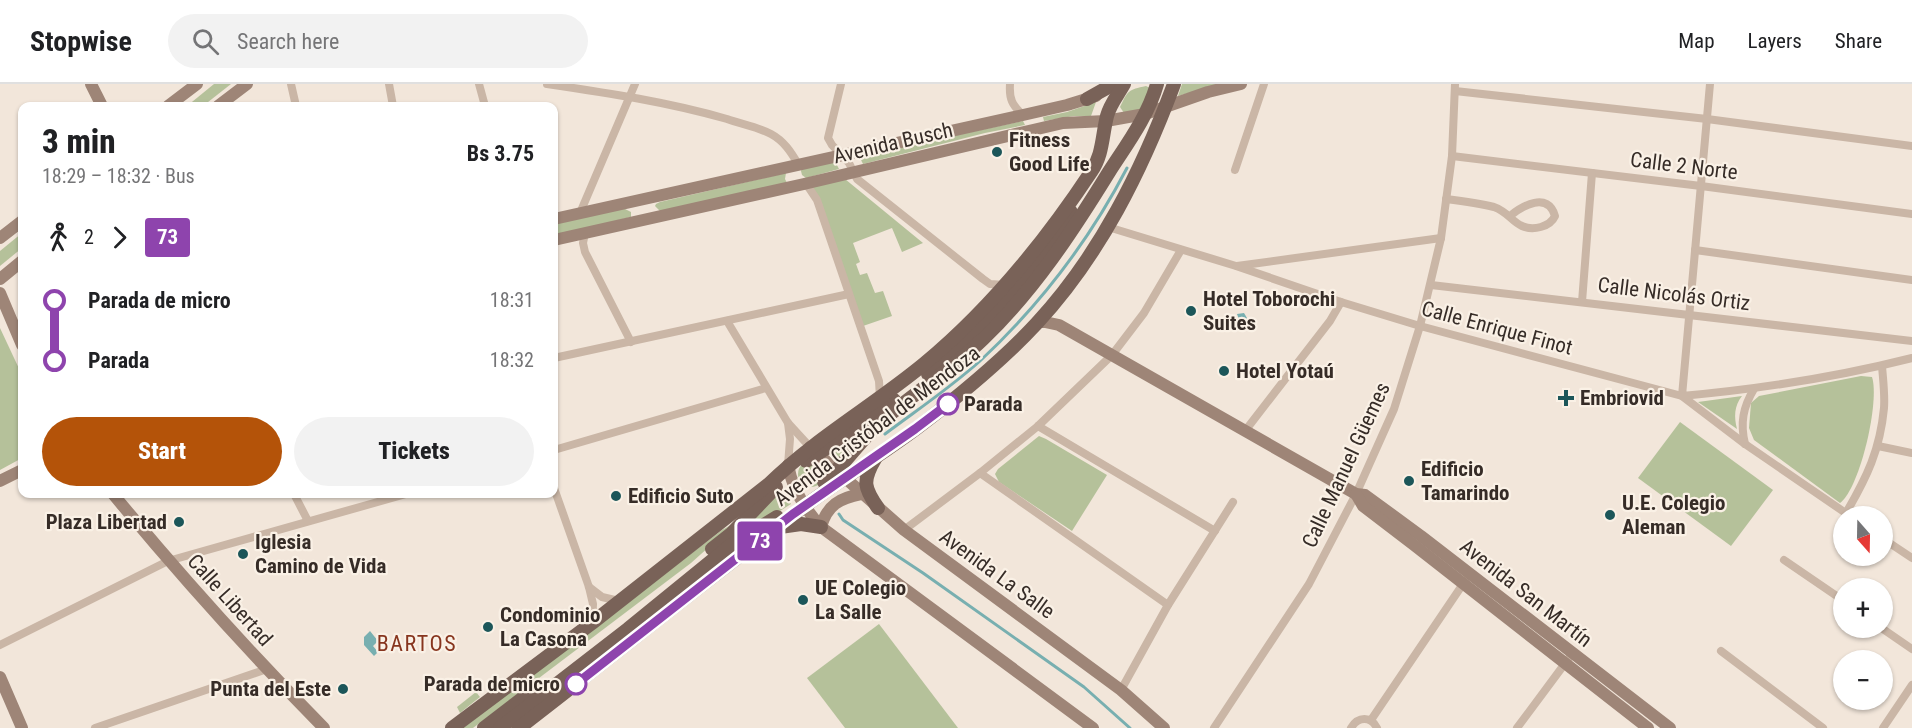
<!DOCTYPE html>
<meta charset="utf-8">
<style>
:root{--surface:#fff;--page:#f2f2f2;--text:#202124;--muted:#757577;--line:#e0e0e0;--accent:#b45309}
body{margin:0;font-family:"Roboto Condensed",sans-serif;background:var(--page);color:var(--text);height:100vh;display:flex;flex-direction:column;font-size:22px;white-space:nowrap}
*{box-sizing:border-box;margin:0}
p{font-size:20px;color:var(--muted)}
.icon{flex:none;width:33px;height:33px;fill:none;stroke:currentColor;stroke-width:2;stroke-linecap:round;stroke-linejoin:round}
.map{position:relative;flex:1;overflow:hidden}
.panel{position:absolute;left:18px;top:18px;width:540px;height:396px;display:flex;flex-direction:column;background:var(--surface);border-radius:12px;box-shadow:0 2px 4px #0004}
.panel>*{flex:none}
.badge{padding:0 12px;border-radius:4px;font-size:21px;line-height:39px}
.needle{width:39px;rotate:160deg}
.tools{position:absolute;left:1833px;top:422px;display:grid;gap:12px}
.tools a{display:grid;place-items:center;width:60px;height:60px;border-radius:50%;background:var(--surface);box-shadow:0 2px 4px #0004;font-size:30px}
.map>.badge{position:absolute;translate:-50% -50%;box-shadow:0 0 0 3px #fff}
.legs{display:flex;align-items:center;gap:9px;height:66px;padding:0 24px;font-size:20px}
.legs p{margin-inline-start:auto}
.headline{display:flex;align-items:center;justify-content:space-between;height:102px;padding:0 24px}
h1{font-size:33px;font-weight:800;line-height:45px}
.primary-button{display:flex;gap:12px;margin-top:auto;padding:12px 24px}
.primary-button a{flex:1;height:69px;border-radius:36px;background:var(--accent);color:#fff;font-size:24px;font-weight:800;line-height:69px;text-align:center}
.primary-button a+a{background:var(--page);color:var(--text)}
ul{padding:0 24px;list-style:none}
li{display:flex;align-items:center;gap:21px;height:60px;font-size:22px}
li i{display:grid;place-items:center;width:9px;height:100%;margin:0 8px;background:currentColor}
li i::after{content:'';width:15px;height:15px;margin:-8px;border:4px solid;border-radius:50%;background:var(--surface)}
li p{margin-inline-start:auto}
li:first-child i{background:linear-gradient(#0000 50%,currentColor 0)}
li:last-child i{background:linear-gradient(currentColor 50%,#0000 0)}
header{display:flex;align-items:center;gap:36px;box-sizing:border-box;height:84px;padding:0 30px;background:var(--surface);border-bottom:2px solid var(--line)}
header strong{font-size:28px}
nav{display:flex;gap:33px;margin-inline-start:auto;font-size:21px}
.search{width:420px;height:54px;background:var(--page);display:flex;align-items:center;gap:15px;box-sizing:border-box;padding:0 21px;border-radius:33px;color:var(--muted);font-size:22px}
.map>svg:first-child{display:block}
.green{fill:#b5c19a}
.water{fill:#78afb0}
.lines{fill:none;stroke-linecap:round;stroke-linejoin:round}
.stream{stroke:#78afb0;stroke-width:3}
.street{stroke:#cab6a6;stroke-width:8}
.secondary{stroke:#9e8577;stroke-width:12}
.primary{stroke:#796258;stroke-width:14}
.line-1-casing{stroke:#fff;stroke-width:14}
.line-1{stroke:#8e44ad;stroke-width:9}
.poi-dot{fill:#1c5659;stroke:#faf1e6;stroke-width:2}
.stop-1-dot{fill:#fff;stroke:#8e44ad;stroke-width:3}
.labels{text-anchor:middle;stroke-width:4.5;stroke-linejoin:round;paint-order:stroke}
.poi-label{font-size:21px;font-weight:bold;fill:#362c27;stroke:#faf1e6;text-anchor:start}
.street-label{font-size:21px;fill:#362c27;stroke:#faf1e6}
.stop-label{font-size:21px;font-weight:bold;fill:#362c27;stroke:#faf1e6;text-anchor:start}
.neighbourhood-label{font-size:22px;letter-spacing:1.5px;fill:#87351e;stroke:#faf1e6}
</style>
<header>
<strong>Stopwise</strong>
<div class="search"><svg class="icon" aria-label="search" viewBox="0 0 24 24"><circle cx="10" cy="10" r="6"/><path d="M15 15l6 6"/></svg>Search here</div>
<nav><a>Map</a><a>Layers</a><a>Share</a></nav>
</header>
<div class="map">
<svg width="1912" height="644" viewBox="0 0 1912 644">
<rect width="100%" height="100%" fill="#f2e6da"/>
<g class="green">
<polygon points="214,0 231,0 203,22 187,22"/>
<polygon points="1182,0 1220,0 1178,12"/>
<path d="M 1146,2 L 1150,4 L 1141,26 L 1124,29 L 1120,23 C 1128,6 1128,6 1146,2 Z"/>
<polygon points="1096,18 1091,32 1074,32 1044,37 1043,33 1067,28"/>
<polygon points="1023,37 1025,41 985,49 863,80 859,72"/>
<polygon points="835,77 839,85 806,94 802,91 801,87 802,84"/>
<polygon points="786,89 785,95 787,99 661,128 655,122 656,120 660,118"/>
<polygon points="845,95 923,159 902,168 892,144 853,159 860,178 856,180 860,191 867,189 875,209 883,207 892,232 863,242 812,103"/>
<polygon points="623,124 631,128 631,133 554,152 554,140"/>
<polygon points="22,149 22,164 0,182 0,167"/>
<polygon points="0,244 22,291 22,374 0,386"/>
<path d="M 1861,292 L 1872,293 C 1880,317 1860,404 1840,419 L 1754,356 L 1749,344 L 1751,319 L 1759,312 Z"/>
<path d="M 1742,312 C 1734,322 1734,333 1737,345 L 1698,318 Z"/>
<polygon points="1680,338 1773,406 1731,462 1638,394"/>
<polygon points="871,340 840,375 831,366"/>
<polygon points="1039,352 1046,355 1107,391 1072,447 999,398 995,390 998,385"/>
<circle cx="811" cy="390" r="13"/>
<polygon points="782,407 791,420 728,460 777,411"/>
<polygon points="738,437 691,479 473,644 463,644 722,446"/>
<polygon points="879,540 958,644 845,644 807,594"/>
<polygon points="476,608 480,613 460,629 457,623"/>
</g>
<g class="water">
<polygon points="1244,229 1247,234 1251,236 1251,244 1238,246 1236,240 1240,238 1237,230"/>
<polygon points="370,547 378,557 373,562 378,568 374,572 364,561 364,553"/>
</g>
<g class="lines">
<g class="stream">
<path d="M 885,350 C 917,326 950,304 980,277 C 1040,221 1089,157 1127,84"/>
<polyline points="839,430 843,436 923,489 1084,603 1130,644"/>
</g>
<g class="street">
<polyline points="291,0 296,22"/>
<polyline points="389,0 393,22"/>
<polyline points="479,0 485,22"/>
<path d="M 547,0 C 608,9 668,18 727,35 C 741,40 758,43 771,50 C 784,57 791,68 798,80"/>
<polyline points="841,0 828,54 832,61 849,79 857,95 983,195 990,200 1005,201"/>
<path d="M 1010,0 C 1009,15 1012,21 1023,31"/>
<path d="M 1710,0 L 1682,312 C 1760,305 1837,293 1912,274"/>
<polyline points="1455,7 1707,35 1912,62"/>
<polyline points="1452,72 1701,102 1912,130"/>
<polyline points="1235,86 1264,0"/>
<polyline points="804,100 809,104 817,116 879,297 880,314"/>
<path d="M 1446,115 C 1462,117 1478,119 1494,123 C 1508,128 1511,137 1522,142 C 1533,147 1550,143 1555,132 C 1548,107 1522,122 1510,132"/>
<polyline points="580,129 635,0"/>
<polyline points="1108,143 1236,182 1341,218 1420,242 1682,312 1745,360 1850,432"/>
<polyline points="585,149 583,159 585,168 631,258"/>
<polyline points="1695,166 1912,196"/>
<polyline points="1237,182 1441,154"/>
<polyline points="1431,201 1912,257"/>
<polyline points="1582,218 1592,89"/>
<polyline points="727,237 788,339 810,363"/>
<polyline points="554,274 849,210"/>
<polyline points="788,339 790,355 788,381"/>
<polyline points="1038,342 1215,447"/>
<polyline points="1245,347 1330,237 1341,218"/>
<path d="M 1745,360 C 1740,339 1743,323 1754,305"/>
<polyline points="1878,362 1912,369"/>
<polyline points="554,366 766,304"/>
<polyline points="980,389 1168,521"/>
<polyline points="554,404 589,503 593,520 592,539"/>
<polyline points="294,410 308,437"/>
<path d="M 1846,429 C 1867,393 1880,366 1884,324 C 1885,310 1883,295 1882,282"/>
<polyline points="904,446 980,389 1038,342 1112,271 1144,229 1181,166"/>
<polyline points="1882,454 1912,474"/>
<polyline points="1784,476 1844,517"/>
<polyline points="589,503 602,513 619,517"/>
<polyline points="1880,543 1912,565"/>
<polyline points="0,561 168,477 406,410"/>
<polyline points="1721,567 1823,644"/>
<polyline points="1121,606 1168,521 1233,418"/>
<polyline points="1371,636 1465,497"/>
<polyline points="95,644 267,585"/>
<polyline points="1214,644 1309,500 1356,410 1394,325 1420,242 1441,154 1452,72 1455,0"/>
<path d="M 1351,644 C 1358,632 1371,632 1377,644"/>
<polyline points="1517,644 1572,570"/>
<polyline points="1883,644 1912,601"/>
</g>
<g class="secondary">
<polyline points="91,0 102,22"/>
<polyline points="168,22 197,0"/>
<polyline points="218,22 247,0"/>
<polyline points="554,135 1023,31 1067,21 1096,12"/>
<polyline points="0,154 22,137"/>
<polyline points="554,156 804,100 1033,46 1063,39 1106,37 1145,30 1208,8 1241,0"/>
<polyline points="0,195 22,177"/>
<polyline points="0,209 22,261"/>
<polyline points="1037,238 1045,238 1059,241 1356,410 1365,411 1421,452 1670,644"/>
<polyline points="810,363 904,446 1121,606 1164,644"/>
<path d="M 788,381 C 792,405 805,425 821,443 L 1093,644"/>
<polyline points="0,397 22,386"/>
<path d="M 113,410 C 180,491 250,569 324,644"/>
<polyline points="1356,410 1363,422 1414,461 1648,644"/>
<path d="M 821,443 C 827,421 840,414 861,410"/>
<polyline points="0,593 22,644"/>
</g>
<g class="primary">
<polyline points="1087,15 1114,0"/>
<path d="M 928,290 C 977,253 1045,183 1071,128"/>
<path d="M 875,375 C 862,397 864,404 878,424"/>
<polyline points="806,377 831,361 894,316"/>
<path d="M 824,398 C 846,380 861,354 883,336 C 916,308 952,285 983,255 C 1034,206 1072,148 1109,88 C 1127,60 1148,32 1157,0"/>
<polyline points="780,443 801,440 821,443"/>
<polyline points="712,465 731,450 776,403"/>
<path d="M 452,644 L 592,539 L 769,400 C 816,354 873,322 924,280 C 989,226 1044,159 1091,88 C 1103,71 1102,52 1107,32 C 1110,20 1118,11 1124,0"/>
<polyline points="484,644 527,611"/>
<polyline points="500,644 628,545 730,462 777,433"/>
<path d="M 519,644 C 611,573 702,500 794,430 C 833,400 877,374 917,344 C 959,312 1001,278 1037,239 C 1100,171 1142,86 1174,0"/>
</g>
</g>
<g class="lines">
<defs>
<polyline id="line-1" points="576,600 793,430 915,345 948,320"/>
</defs>
<use href="#line-1" class="line-1-casing"/>
<use href="#line-1" class="line-1"/>
</g>
<g class="poi-dot">
<circle cx="997" cy="68" r="6"/>
<circle cx="1191" cy="227" r="6"/>
<circle cx="1224" cy="287" r="6"/>
<path d="M1563 305h6v6h6v6h-6v6h-6v-6h-6v-6h6z"/>
<circle cx="1409" cy="397" r="6"/>
<circle cx="616" cy="412" r="6"/>
<circle cx="1610" cy="431" r="6"/>
<circle cx="179" cy="438" r="6"/>
<circle cx="243" cy="470" r="6"/>
<circle cx="803" cy="516" r="6"/>
<circle cx="488" cy="543" r="6"/>
<circle cx="343" cy="605" r="6"/>
</g>
<g class="stop-1-dot">
<circle cx="948" cy="320" r="10"/>
<circle cx="576" cy="600" r="10"/>
</g>
<g class="labels">
<g class="poi-label">
<text x="1009" y="63">Fitness<tspan x="1009" dy="24">Good Life</tspan></text>
<text x="1203" y="222">Hotel Toborochi<tspan x="1203" dy="24">Suites</tspan></text>
<text x="1236" y="294">Hotel Yotaú</text>
<text x="1580" y="321">Embriovid</text>
<text x="1421" y="392">Edificio<tspan x="1421" dy="24">Tamarindo</tspan></text>
<text x="628" y="419">Edificio Suto</text>
<text x="1622" y="426">U.E. Colegio<tspan x="1622" dy="24">Aleman</tspan></text>
<text x="167" y="445" text-anchor="end">Plaza Libertad</text>
<text x="255" y="465">Iglesia<tspan x="255" dy="24">Camino de Vida</tspan></text>
<text x="815" y="511">UE Colegio<tspan x="815" dy="24">La Salle</tspan></text>
<text x="500" y="538">Condominio<tspan x="500" dy="24">La Casona</tspan></text>
<text x="331" y="612" text-anchor="end">Punta del Este</text>
</g>
<g class="street-label">
<text transform="translate(893 59) rotate(-13)" y="7">Avenida Busch</text>
<text transform="translate(1684 82) rotate(7)" y="7">Calle 2 Norte</text>
<text transform="translate(1674 210) rotate(7)" y="7">Calle Nicolás Ortiz</text>
<text transform="translate(1497 244) rotate(15)" y="7">Calle Enrique Finot</text>
<text transform="translate(877 342) rotate(-37)" y="7">Avenida Cristóbal de Mendoza</text>
<text transform="translate(1346 381) rotate(-65)" y="7">Calle Manuel Güemes</text>
<text transform="translate(997 490) rotate(36)" y="7">Avenida La Salle</text>
<text transform="translate(1526 509) rotate(38)" y="7">Avenida San Martín</text>
<text transform="translate(230 516) rotate(48)" y="7">Calle Libertad</text>
</g>
<g class="stop-label">
<text x="964" y="327">Parada</text>
<text x="560" y="607" text-anchor="end">Parada de micro</text>
</g>
<g class="neighbourhood-label">
<text x="417" y="567">BARTOS</text>
</g>
</g>
</svg>
<div class="tools">
<a><svg class="needle" viewBox="-14 -14 28 28"><path d="M0-13l5 13h-10z" fill="#e53935"/><path d="M0 13l5-13h-10z" fill="#757577"/></svg></a>
<a>+</a>
<a>−</a>
</div>
<b class="badge" style="left:760px;top:457px;background:#8e44ad;color:#fff">73</b>
<section class="panel">
<div class="headline"><div><h1>3 min</h1><p>18:29 – 18:32 · Bus</p></div><b>Bs 3.75</b></div>
<div class="legs"><svg class="icon" aria-label="walk" viewBox="0 0 24 24"><circle cx="13" cy="4" r="2"/><path d="M13 8l-2 6 4 7M11 14l-3 7M7 12l3-4h3l4 4"/></svg>2<svg class="icon" aria-label="forward" viewBox="0 0 24 24"><path d="M9 5l7 7-7 7"/></svg><b class="badge" style="background:#8e44ad;color:#fff">73</b></div>
<ul>
<li><i style="color:#8e44ad"></i><b>Parada de micro</b><p>18:31</p></li>
<li><i style="color:#8e44ad"></i><b>Parada</b><p>18:32</p></li>
</ul>
<div class="primary-button"><a>Start</a><a>Tickets</a></div>
</section>
</div>
